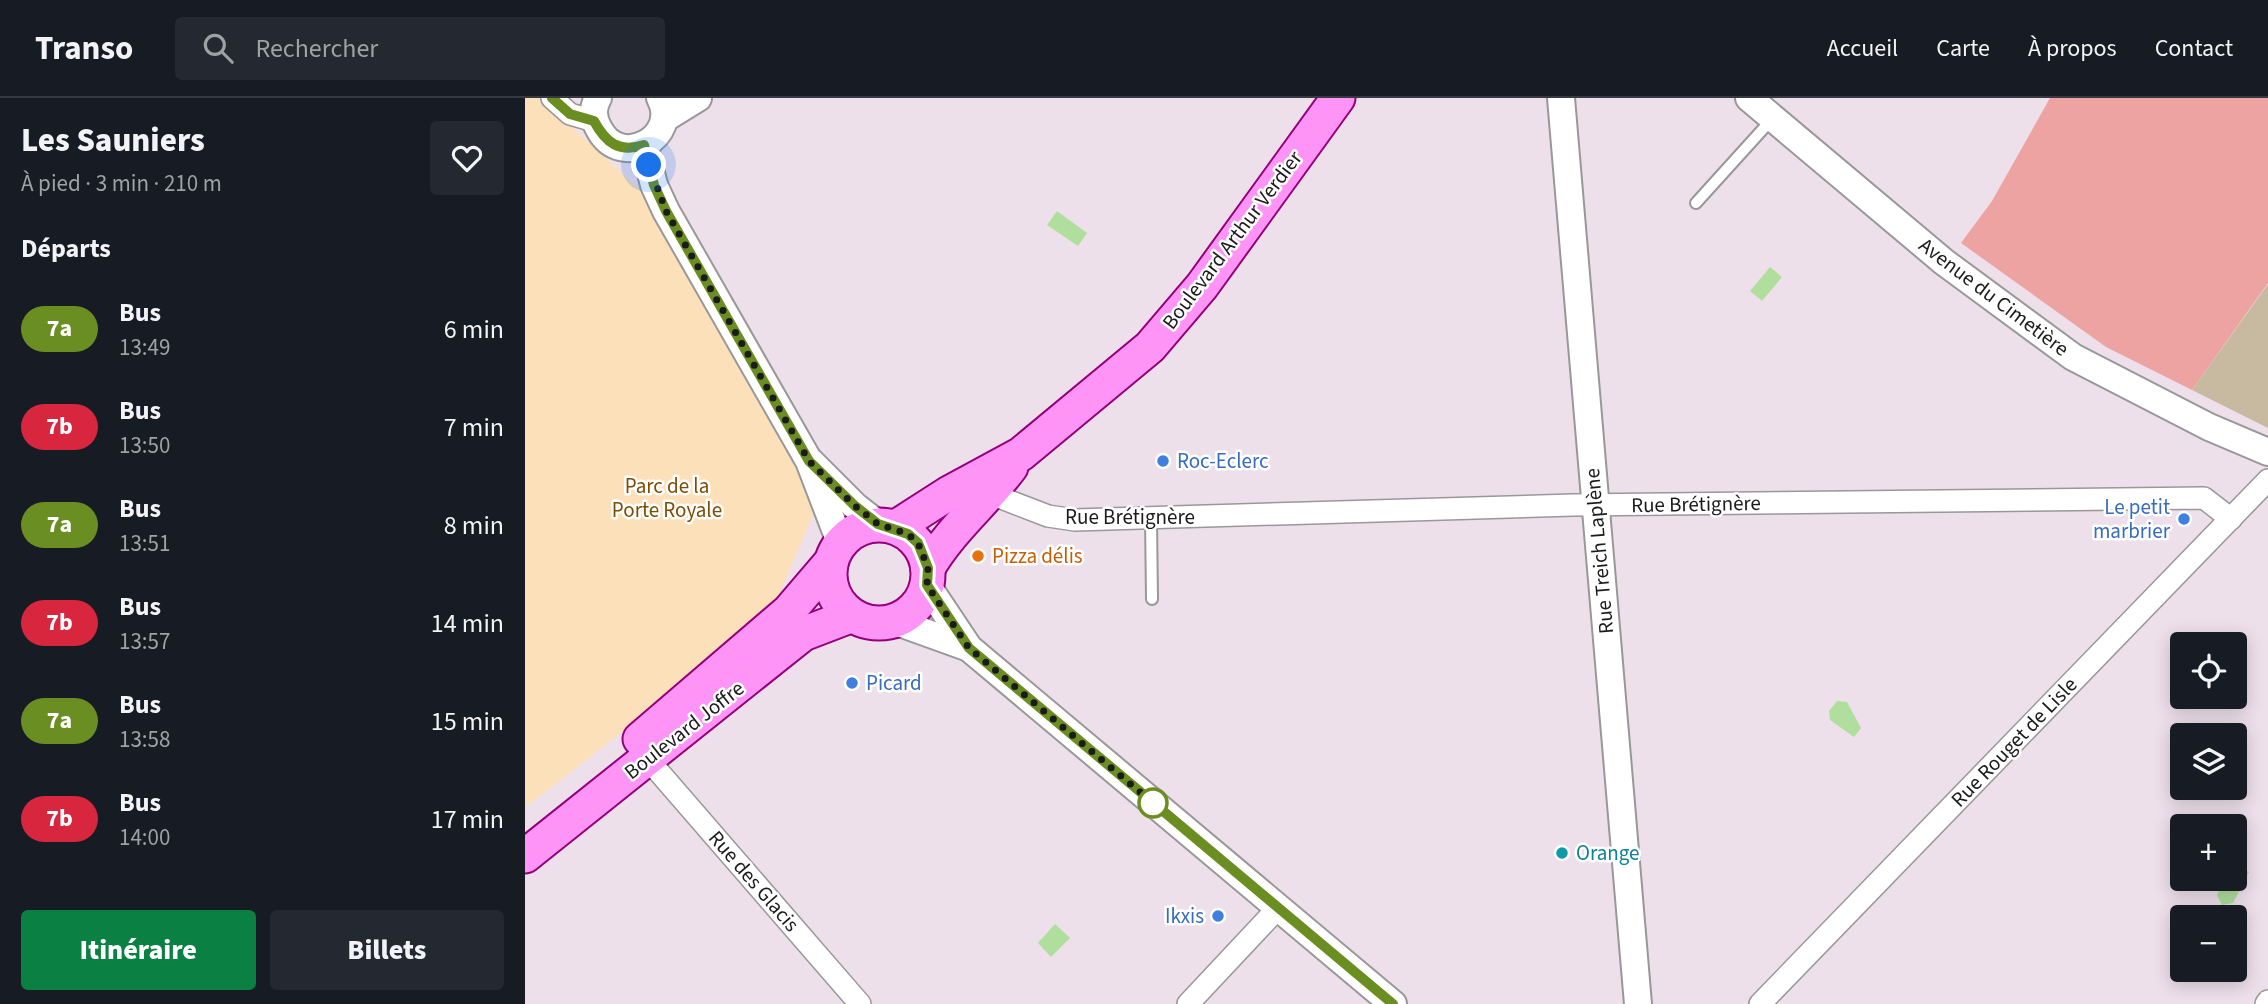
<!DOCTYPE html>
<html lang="fr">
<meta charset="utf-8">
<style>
:root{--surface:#171b24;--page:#242831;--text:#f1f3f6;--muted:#9ea1a6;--line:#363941;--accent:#0b8043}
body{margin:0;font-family:"Source Sans 3",sans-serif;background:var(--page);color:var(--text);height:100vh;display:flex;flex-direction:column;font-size:26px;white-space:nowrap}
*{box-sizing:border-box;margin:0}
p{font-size:23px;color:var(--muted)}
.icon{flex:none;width:38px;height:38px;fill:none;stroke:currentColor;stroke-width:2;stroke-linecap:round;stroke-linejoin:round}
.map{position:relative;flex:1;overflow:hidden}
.panel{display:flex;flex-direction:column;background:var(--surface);width:525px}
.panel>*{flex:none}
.badge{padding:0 14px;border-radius:23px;font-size:24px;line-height:46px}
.fabs{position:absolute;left:1645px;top:534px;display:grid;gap:14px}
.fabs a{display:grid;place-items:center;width:77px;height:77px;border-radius:7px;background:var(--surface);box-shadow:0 4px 18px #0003;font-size:35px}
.you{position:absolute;width:35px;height:35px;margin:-18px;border:5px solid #fff;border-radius:50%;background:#1a73e8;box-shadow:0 0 0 10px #1a73e833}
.map>.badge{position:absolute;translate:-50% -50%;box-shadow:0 0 0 4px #fff}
h2{padding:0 21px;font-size:26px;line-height:63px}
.round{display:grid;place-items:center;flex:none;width:74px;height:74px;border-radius:7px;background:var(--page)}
.summary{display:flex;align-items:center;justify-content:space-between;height:119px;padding:0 21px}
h1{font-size:33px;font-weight:800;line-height:52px}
.button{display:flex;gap:14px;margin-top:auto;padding:14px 21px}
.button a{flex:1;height:80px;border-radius:7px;background:var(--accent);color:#fff;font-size:28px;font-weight:800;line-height:80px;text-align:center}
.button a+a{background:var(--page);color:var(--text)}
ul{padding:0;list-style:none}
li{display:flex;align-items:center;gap:21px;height:98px;padding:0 21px}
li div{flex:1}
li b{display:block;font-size:26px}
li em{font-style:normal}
li .badge{min-width:77px;font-weight:700;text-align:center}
header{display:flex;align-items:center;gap:42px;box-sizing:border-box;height:98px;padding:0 35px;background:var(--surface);border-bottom:2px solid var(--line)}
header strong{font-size:33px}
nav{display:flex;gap:38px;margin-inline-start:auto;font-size:24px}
.search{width:490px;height:63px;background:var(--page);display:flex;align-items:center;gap:18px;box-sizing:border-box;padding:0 24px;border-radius:7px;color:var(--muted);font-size:26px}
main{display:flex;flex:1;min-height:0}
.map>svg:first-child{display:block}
.grass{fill:#eca3a2}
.cemetery{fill:#c8baa0}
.park{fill:#fce0b9}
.water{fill:#afde9d}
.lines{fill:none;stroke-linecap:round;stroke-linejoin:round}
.service-casing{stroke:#989898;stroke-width:14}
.minor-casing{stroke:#989898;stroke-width:24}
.tertiary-casing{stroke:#989898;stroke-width:30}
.primary-casing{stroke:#930079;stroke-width:37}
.service{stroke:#fff;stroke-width:10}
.minor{stroke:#fff;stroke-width:21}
.tertiary{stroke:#fff;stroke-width:26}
.primary{stroke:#ff94f7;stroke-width:33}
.line-casing{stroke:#fff;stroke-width:16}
.line{stroke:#6b8e23;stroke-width:10}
.walk{stroke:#1b1b1b;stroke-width:7;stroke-dasharray:0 12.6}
.shop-dot{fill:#3f7fe0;stroke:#fff;stroke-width:2.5}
.food-dot{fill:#e8710a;stroke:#fff;stroke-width:2.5}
.stop-dot{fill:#fff;stroke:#6b8e23;stroke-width:3.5}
.culture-dot{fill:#0f9aa8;stroke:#fff;stroke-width:2.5}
.labels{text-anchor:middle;stroke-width:5;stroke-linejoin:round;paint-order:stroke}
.street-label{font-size:21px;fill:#1b1b1b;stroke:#fff}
.shop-label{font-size:21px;fill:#366cbe;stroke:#fff;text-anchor:start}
.park-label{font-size:21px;fill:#7e4d05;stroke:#fff}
.food-label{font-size:21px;fill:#c56008;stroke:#fff;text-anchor:start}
.culture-label{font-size:21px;fill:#0d838f;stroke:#fff;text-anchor:start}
</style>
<header>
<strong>Transo</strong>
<div class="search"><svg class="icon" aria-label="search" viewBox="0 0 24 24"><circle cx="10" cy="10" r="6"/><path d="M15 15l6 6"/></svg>Rechercher</div>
<nav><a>Accueil</a><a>Carte</a><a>À propos</a><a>Contact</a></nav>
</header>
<main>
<section class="panel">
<div class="summary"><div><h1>Les Sauniers</h1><p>À pied · 3 min · 210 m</p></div><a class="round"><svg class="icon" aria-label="heart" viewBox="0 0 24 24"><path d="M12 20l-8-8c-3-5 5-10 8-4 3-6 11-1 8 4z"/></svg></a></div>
<h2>Départs</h2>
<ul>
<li><span class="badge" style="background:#6b8e23;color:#fff">7a</span><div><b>Bus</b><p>13:49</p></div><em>6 min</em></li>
<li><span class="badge" style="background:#d7263d;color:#fff">7b</span><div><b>Bus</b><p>13:50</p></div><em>7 min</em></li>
<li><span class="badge" style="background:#6b8e23;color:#fff">7a</span><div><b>Bus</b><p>13:51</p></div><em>8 min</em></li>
<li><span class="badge" style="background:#d7263d;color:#fff">7b</span><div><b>Bus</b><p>13:57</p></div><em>14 min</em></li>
<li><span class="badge" style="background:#6b8e23;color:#fff">7a</span><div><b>Bus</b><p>13:58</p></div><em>15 min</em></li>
<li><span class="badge" style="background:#d7263d;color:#fff">7b</span><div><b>Bus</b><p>14:00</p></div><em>17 min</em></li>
</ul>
<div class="button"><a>Itinéraire</a><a>Billets</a></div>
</section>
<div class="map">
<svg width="1743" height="906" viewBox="0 0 1743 906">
<rect width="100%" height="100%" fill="#eee0eb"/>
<polygon class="grass" points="1525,0 1743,0 1743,185 1667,292 1581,249 1436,145 1467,103"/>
<polygon class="cemetery" points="1743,186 1743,330 1667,292"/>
<polygon class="park" points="0,0 21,0 38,21 140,114 284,363 290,412 251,504 157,587 0,710"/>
<g class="water">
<polygon points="532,113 562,135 553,148 522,127"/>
<polygon points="1245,169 1257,179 1237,203 1225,193"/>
<polygon points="1312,603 1322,604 1336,630 1329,639 1305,622 1304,613"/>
<polygon points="1710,767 1724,774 1708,805 1697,807 1692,797 1700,781 1710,780"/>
<polygon points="530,826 545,840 526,859 513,845"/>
</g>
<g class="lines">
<defs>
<g id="service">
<polyline points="1171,105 1248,20"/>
<polyline points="626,421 627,501"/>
</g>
<g id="minor">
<polyline points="27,0 45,16 69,23"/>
<polyline points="466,396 523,418 550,422 1048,407 1679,400 1706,421"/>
<polyline points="114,651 335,906"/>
<polyline points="663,906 753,810"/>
<polyline points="1235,906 1743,382"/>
<polyline points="1741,906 1743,903"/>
</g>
<g id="tertiary">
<path d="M 73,0 C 67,10 68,21 74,31 C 96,73 156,38 135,0"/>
<polyline points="1036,0 1113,906"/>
<polyline points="1224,0 1419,164 1548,259 1684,329 1743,354"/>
<polyline points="139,21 173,0"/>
<polyline points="119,47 129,87 141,113 284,363 315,444"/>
<polyline points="286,364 330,408 353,426"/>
<polyline points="402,487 444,550 868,906"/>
<polyline points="369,523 444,550"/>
</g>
<g id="primary">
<circle cx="354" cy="476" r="49"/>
<polyline points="371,429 424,395 496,356 625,249 677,188 813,0"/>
<path d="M 403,470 C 426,431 459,405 486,369"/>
<polyline points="115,641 264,513 305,465"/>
<polyline points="0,758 278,536 325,518"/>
</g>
</defs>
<use href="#service" class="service-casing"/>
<use href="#minor" class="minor-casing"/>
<use href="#tertiary" class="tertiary-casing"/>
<use href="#primary" class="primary-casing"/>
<use href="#service" class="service"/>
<use href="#minor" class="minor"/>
<use href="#tertiary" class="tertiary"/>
<use href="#primary" class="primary"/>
</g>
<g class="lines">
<defs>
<path id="line" d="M 27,0 L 45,16 L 69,23 C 81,45 94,55 119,47 L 129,87 L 141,113 L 284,363 L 330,408 L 353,426 L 383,436 L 393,445 L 403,470 L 402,487 L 444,550 L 868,906"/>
</defs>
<use href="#line" class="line-casing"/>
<use href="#line" class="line"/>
<polyline class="walk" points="124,67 141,113 284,363 330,408 353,426 383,436 393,445 403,470 402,487 444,550 628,705"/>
</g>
<g class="shop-dot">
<circle cx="638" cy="363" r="7"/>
<circle cx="1659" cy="421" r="7"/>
<circle cx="327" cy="585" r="7"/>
<circle cx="693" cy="818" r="7"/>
</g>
<circle class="food-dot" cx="453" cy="458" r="7"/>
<circle class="stop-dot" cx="628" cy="705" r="14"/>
<circle class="culture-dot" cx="1037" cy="755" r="7"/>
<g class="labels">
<g class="street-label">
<text transform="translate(707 142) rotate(-53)" y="7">Boulevard Arthur Verdier</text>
<text transform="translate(1469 199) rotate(37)" y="7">Avenue du Cimetière</text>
<text transform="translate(1171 406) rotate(-1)" y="7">Rue Brétignère</text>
<text x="605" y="426">Rue Brétignère</text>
<text transform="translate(1074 453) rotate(-95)" y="7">Rue Treich Laplène</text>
<text transform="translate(159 632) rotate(-38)" y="7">Boulevard Joffre</text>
<text transform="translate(1489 644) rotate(-46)" y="7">Rue Rouget de Lisle</text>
<text transform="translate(229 783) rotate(49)" y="7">Rue des Glacis</text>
</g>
<g class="shop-label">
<text x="652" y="370">Roc-Eclerc</text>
<text x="1645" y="416" text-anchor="end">Le petit<tspan x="1645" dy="24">marbrier</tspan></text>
<text x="341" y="592">Picard</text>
<text x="679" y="825" text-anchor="end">Ikxis</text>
</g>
<g class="park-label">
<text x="142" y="395">Parc de la<tspan x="142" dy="24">Porte Royale</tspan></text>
</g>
<g class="food-label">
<text x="467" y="465">Pizza délis</text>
</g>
<g class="culture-label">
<text x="1051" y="762">Orange</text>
</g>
</g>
</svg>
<div class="fabs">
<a><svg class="icon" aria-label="locate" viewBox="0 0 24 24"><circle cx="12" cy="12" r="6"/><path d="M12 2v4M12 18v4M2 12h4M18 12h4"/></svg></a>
<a><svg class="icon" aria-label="layers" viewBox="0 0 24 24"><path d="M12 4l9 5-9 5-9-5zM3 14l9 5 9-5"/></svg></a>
<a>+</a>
<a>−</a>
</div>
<div class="you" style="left:124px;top:67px"></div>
</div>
</main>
